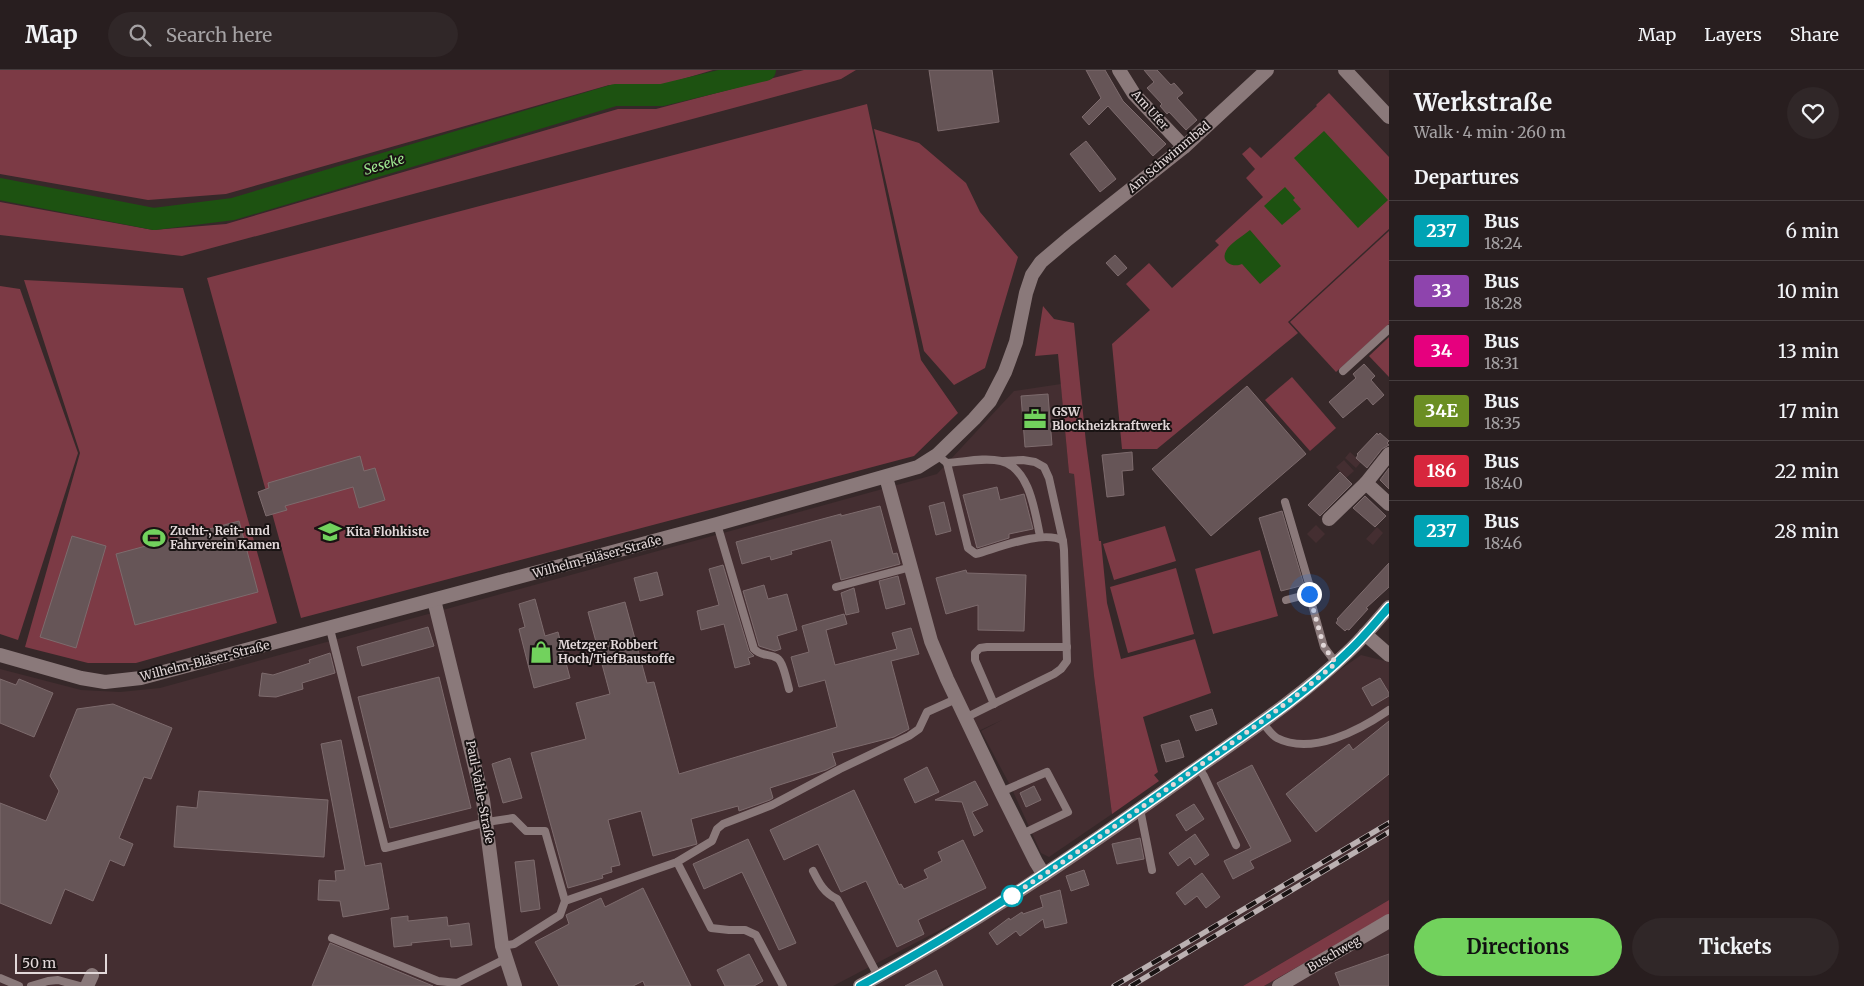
<!DOCTYPE html>
<meta charset="utf-8">
<style>
:root{--surface:#281e1f;--page:#302728;--text:#f1f3f6;--muted:#a5a2a4;--line:#443c3d;--accent:#72d25d}
body{margin:0;font-family:Merriweather,serif;background:var(--page);color:var(--text);height:100vh;display:flex;flex-direction:column;font-size:19px;white-space:nowrap}
*{box-sizing:border-box;margin:0}
p{font-size:16px;color:var(--muted)}
.icon{flex:none;width:28px;height:28px;fill:none;stroke:currentColor;stroke-width:2;stroke-linecap:round;stroke-linejoin:round}
.map{position:relative;flex:1;overflow:hidden}
.panel{display:flex;flex-direction:column;background:var(--surface);width:475px}
.panel>*{flex:none}
.badge{padding:0 10px;border-radius:4px;font-size:18px;line-height:32px}
.scale{position:absolute;left:15px;bottom:12px;width:92px;box-sizing:border-box;padding-left:5px;border:2px solid #e2d8d9;border-top:0;font-size:14px;line-height:18px;white-space:nowrap;color:#e2d8d9;-webkit-text-stroke:4px #191313;paint-order:stroke}
.you{position:absolute;width:25px;height:25px;margin:-12px;border:4px solid #fff;border-radius:50%;background:#1a73e8;box-shadow:0 0 0 8px #1a73e833}
.map>.badge{position:absolute;translate:-50% -50%;box-shadow:0 0 0 2px #fff}
h2{padding:0 25px;font-size:19px;line-height:45px}
.round{display:grid;place-items:center;flex:none;width:52px;height:52px;border-radius:26px;background:var(--page)}
.headline{display:flex;align-items:center;justify-content:space-between;height:85px;padding:0 25px}
h1{font-size:24px;font-weight:700;line-height:38px}
.cta{display:flex;gap:10px;margin-top:auto;padding:10px 25px}
.cta a{flex:1;height:58px;border-radius:30px;background:var(--accent);color:#111;font-size:20px;font-weight:700;line-height:58px;text-align:center}
.cta a+a{background:var(--page);color:var(--text)}
ul{padding:0;list-style:none}
li{display:flex;align-items:center;gap:15px;height:60px;padding:0 25px;border-top:1px solid var(--line)}
li div{flex:1}
li b{display:block;font-size:19px}
li em{font-style:normal}
li .badge{min-width:55px;font-weight:700;text-align:center}
header{display:flex;align-items:center;gap:30px;box-sizing:border-box;height:70px;padding:0 25px;background:var(--surface);border-bottom:1px solid var(--line)}
header strong{font-size:24px}
nav{display:flex;gap:28px;margin-inline-start:auto;font-size:18px}
.search{width:350px;height:45px;background:var(--page);display:flex;align-items:center;gap:12px;box-sizing:border-box;padding:0 18px;border-radius:28px;color:var(--muted);font-size:19px}
main{display:flex;flex:1;min-height:0}
.map>svg:first-child{display:block}
.built{fill:#442e31}
.green{fill:#7c3a45}
.water{fill:#1d5211}
.lines{fill:none;stroke-linecap:round;stroke-linejoin:round}
.river{stroke:#1d5211;stroke-width:22}
.building{fill:#665557;stroke:#7d6b6d}
.service{stroke:#8a797a;stroke-width:8}
.minor{stroke:#8a797a;stroke-width:14}
.tertiary{stroke:#8a797a;stroke-width:14}
.rail-casing{stroke:#bbb1b2;stroke-width:5.5}
.rail{stroke:#191313;stroke-width:4;stroke-dasharray:11;stroke-linecap:butt}
.line-casing{stroke:#fff;stroke-width:11}
.line{stroke:#00a3b4;stroke-width:8}
.walk{stroke:#e2d8d9;stroke-width:5;stroke-dasharray:0 9}
.stop-dot{fill:#fff;stroke:#00a3b4;stroke-width:2.5}
.labels{text-anchor:middle;stroke-width:4;stroke-linejoin:round;paint-order:stroke}
.street-label{font-size:12px;fill:#e2d8d9;stroke:#191313}
.poi-label{font-size:12px;font-weight:bold;fill:#e2d8d9;stroke:#191313;text-anchor:start}
.water-label{font-size:14px;font-style:italic;fill:#a0ea91;stroke:#191313}
</style>
<header>
<strong>Map</strong>
<div class="search"><svg class="icon" aria-label="search" viewBox="0 0 24 24"><circle cx="10" cy="10" r="6"/><path d="M15 15l6 6"/></svg>Search here</div>
<nav><a>Map</a><a>Layers</a><a>Share</a></nav>
</header>
<main>
<div class="map">
<svg width="1389" height="916" viewBox="0 0 1389 916">
<rect width="100%" height="100%" fill="#362829"/>
<g class="built">
<polygon points="1061,314 1069,403 1074,403 1094,606 1112,744 1049,787 1041,783 1011,717 981,661 1002,650 972,664 1038,801 965,847 833,916 0,916 0,599 81,620 120,622 160,618 937,404 1014,321"/>
<polygon points="1350,382 1361,392 1356,398 1345,388"/>
<polygon points="1344,390 1354,401 1346,408 1336,397"/>
<polygon points="1316,455 1325,464 1316,473 1307,464"/>
<polygon points="1377,457 1383,463 1373,475 1366,469"/>
<polygon points="1361,585 1389,592 1389,830 1243,916 863,916 984,851"/>
<polygon points="1389,845 1389,916 1264,916"/>
</g>
<g class="green">
<polygon points="0,0 713,0 656,17 609,15 226,124 148,130 0,104"/>
<polygon points="804,0 856,0 841,9 182,186 0,165 0,132 153,160 226,154 618,39 656,39"/>
<polygon points="1329,23 1389,87 1389,159 1288,252 1298,263 1157,379 1122,379 1112,274 1150,240 1126,214 1149,193 1172,218 1219,175 1215,171 1263,127 1246,108 1255,99 1242,84 1250,77 1261,88 1317,36 1316,35"/>
<polygon points="867,34 921,290 958,343 914,386 301,548 207,208"/>
<polygon points="874,59 919,73 966,113 980,142 1018,187 985,298 954,315 924,281"/>
<polygon points="1389,161 1389,254 1336,302 1290,252"/>
<polygon points="24,210 183,218 277,553 136,593 88,593 25,577 80,383"/>
<polygon points="0,216 20,219 78,383 18,570 0,564"/>
<polygon points="1043,236 1054,249 1074,253 1086,373 1099,471 1101,471 1107,533 1121,589 1195,569 1211,623 1143,647 1158,702 1154,705 1159,711 1112,744 1094,606 1074,404 1069,403 1058,284 1035,286"/>
<polygon points="1389,267 1389,307 1369,286"/>
<polygon points="1292,307 1336,358 1310,381 1265,330"/>
<polygon points="1165,456 1176,491 1114,510 1103,474"/>
<polygon points="1260,480 1278,546 1213,564 1195,499"/>
<polygon points="1176,498 1194,564 1128,583 1110,517"/>
<polygon points="1389,830 1389,845 1264,916 1243,916"/>
</g>
<g class="water">
<polygon points="1324,61 1388,130 1358,158 1294,88"/>
<polygon points="1285,117 1295,128 1293,130 1301,139 1282,155 1264,136"/>
<path d="M 1250,160 L 1281,196 L 1260,214 L 1242,194 C 1234,198 1220,193 1226,181 C 1230,173 1243,166 1250,160 Z"/>
</g>
<g class="lines">
<polyline class="river" points="0,119 154,149 233,139 615,25 662,25 765,0"/>
</g>
<g class="building">
<polygon points="929,0 992,0 999,52 938,61"/>
<polygon points="1086,0 1105,0 1123,31 1166,74 1153,86 1108,36 1089,55 1082,47 1101,28"/>
<polygon points="1144,0 1157,0 1171,15 1174,13 1183,23 1177,28 1197,50 1186,60 1169,42 1167,44 1160,36 1162,34 1147,18 1154,12"/>
<polygon points="1086,71 1116,109 1100,122 1070,84"/>
<polygon points="1115,185 1127,198 1118,206 1106,193"/>
<polygon points="1364,294 1375,306 1371,310 1384,325 1373,335 1367,328 1343,348 1329,332 1356,308 1353,304"/>
<polygon points="1247,316 1306,384 1211,466 1152,399"/>
<polygon points="1048,324 1052,375 1025,377 1021,326"/>
<polygon points="1377,363 1378,365 1380,363 1389,371 1387,373 1389,375 1382,379 1367,398 1356,388 1358,385 1357,384"/>
<polygon points="1132,382 1133,400 1122,401 1124,425 1107,427 1102,385"/>
<polygon points="360,386 364,401 375,398 385,430 359,438 353,417 285,436 287,440 266,446 258,422 269,418 268,413"/>
<polygon points="1389,398 1389,419 1380,410"/>
<polygon points="1340,402 1352,414 1320,446 1308,435"/>
<polygon points="997,417 1000,430 1024,424 1033,459 1009,464 1009,468 977,478 963,425"/>
<polygon points="1365,426 1386,446 1375,457 1353,438"/>
<polygon points="944,432 951,461 936,465 929,436"/>
<polygon points="880,436 893,484 897,483 900,494 841,510 831,470 791,481 792,484 771,490 770,486 742,494 736,472 841,444 841,446"/>
<polygon points="1282,441 1304,515 1281,521 1259,448"/>
<polygon points="239,451 258,522 135,555 116,484"/>
<polygon points="72,466 106,476 76,578 40,567"/>
<polygon points="1389,493 1389,517 1366,538 1368,539 1349,560 1347,559 1345,561 1336,553 1338,550 1337,549"/>
<polygon points="723,495 749,581 754,586 748,588 750,594 735,598 724,554 701,560 697,541 719,535 709,499"/>
<polygon points="966,500 967,503 1026,505 1024,561 978,560 978,535 946,544 936,508"/>
<polygon points="657,502 663,525 640,531 634,508"/>
<polygon points="898,506 905,534 886,539 879,511"/>
<polygon points="764,515 768,529 787,524 797,560 777,566 781,579 775,581 759,576 743,521"/>
<polygon points="854,518 859,542 846,545 841,523"/>
<polygon points="535,529 545,566 558,562 570,608 534,618 519,559 525,557 519,534"/>
<polygon points="625,532 647,613 654,612 679,704 837,657 825,610 799,617 791,587 809,582 802,556 844,544 847,554 826,560 835,595 897,579 892,563 911,558 919,584 891,591 909,659 894,667 832,683 836,695 826,700 770,718 773,728 770,730 739,741 738,736 691,749 697,774 653,786 641,741 608,750 620,795 611,797 612,802 602,805 603,808 568,818 531,683 586,669 576,633 610,624 588,542"/>
<polygon points="428,557 434,576 362,596 357,577"/>
<polygon points="330,583 335,603 302,613 303,619 276,627 259,626 262,603 273,605 310,593 309,590"/>
<polygon points="439,607 471,738 390,758 358,627"/>
<polygon points="1380,608 1389,623 1389,626 1372,636 1362,618"/>
<polygon points="0,609 16,615 19,609 53,623 34,667 0,653"/>
<polygon points="113,634 172,658 151,709 144,707 119,768 133,774 124,796 110,790 93,831 65,819 51,854 0,833 0,733 46,751 59,721 50,706 77,639"/>
<polygon points="1212,639 1217,654 1196,661 1190,646"/>
<polygon points="1389,651 1389,704 1316,762 1286,724 1349,674 1353,680"/>
<polygon points="341,670 365,796 381,793 389,839 343,847 340,831 318,830 319,810 336,811 335,801 345,800 321,674"/>
<polygon points="1179,670 1184,687 1166,692 1161,675"/>
<polygon points="510,688 522,728 503,733 492,694"/>
<polygon points="1252,695 1291,771 1250,791 1254,798 1233,809 1224,791 1251,778 1217,713"/>
<polygon points="927,697 939,722 915,733 904,709"/>
<polygon points="975,711 988,735 972,742 983,761 974,766 962,732 935,730"/>
<polygon points="1034,716 1041,730 1026,737 1020,723"/>
<polygon points="854,720 899,815 901,814 904,819 928,808 924,800 942,791 938,782 963,770 986,818 918,850 924,864 897,877 866,811 841,822 818,774 784,790 770,760"/>
<polygon points="199,721 328,730 324,787 174,777 177,736 197,738"/>
<polygon points="1194,734 1204,749 1186,761 1176,745"/>
<polygon points="1195,764 1209,785 1195,795 1190,787 1178,796 1169,783"/>
<polygon points="1140,768 1144,789 1117,794 1112,774"/>
<polygon points="748,769 796,873 779,880 742,802 704,819 693,794"/>
<polygon points="534,790 540,839 521,842 515,792"/>
<polygon points="1084,800 1089,815 1071,821 1066,806"/>
<polygon points="1202,803 1220,827 1206,838 1197,826 1185,835 1176,823"/>
<polygon points="643,818 691,916 645,916 643,911 633,916 559,916 535,872 569,854 566,845 601,828 605,837"/>
<polygon points="1060,820 1067,853 1045,858 1043,849 1020,866 1016,861 997,875 989,863 1009,848 1010,850 1022,842 1023,844 1043,837 1040,826"/>
<polygon points="408,846 408,851 447,847 448,856 469,853 472,875 451,877 450,869 411,873 412,875 394,877 391,848"/>
<polygon points="330,873 433,916 312,916"/>
<polygon points="749,884 763,911 754,916 725,916 717,900"/>
<polygon points="1389,884 1389,916 1340,916 1335,903"/>
<polygon points="936,900 943,916 905,916"/>
</g>
<g class="lines">
<g class="service">
<polyline points="1343,301 1389,259"/>
<path d="M 937,385 L 947,393 L 968,478 L 976,484 C 998,478 1044,459 1063,471 L 1064,480 L 1067,591 L 1061,599 L 1054,604 L 965,648"/>
<polyline points="1004,391 1023,390 1035,392 1044,397 1049,408 1063,471"/>
<path d="M 947,393 C 964,392 984,387 1001,391 C 1030,398 1035,443 1040,466"/>
<polyline points="1285,432 1310,517 1309,524"/>
<path d="M 717,454 L 754,579 C 762,587 768,583 777,588 C 783,591 787,612 789,619"/>
<polyline points="836,517 911,497"/>
<polyline points="1286,530 1309,524 1324,577 1336,593"/>
<polyline points="330,559 385,778 487,752 513,748 526,761 545,761 565,831"/>
<polyline points="994,634 975,590 975,583 980,578 987,577 1067,577"/>
<path d="M 1261,651 C 1266,656 1271,665 1277,668 C 1312,686 1360,660 1389,640"/>
<polyline points="1198,697 1204,706 1236,775"/>
<polyline points="1001,722 1047,702 1068,742 1022,764"/>
<polyline points="1140,739 1152,800"/>
<polyline points="677,792 711,858 729,860 745,860 756,865 783,916"/>
<path d="M 813,801 C 819,813 824,823 837,829 L 878,906"/>
<polyline points="332,868 438,911 457,913 505,889"/>
<polyline points="502,876 514,874 560,845 565,831 677,792 712,771 717,759 723,754 772,735 840,699 909,666 919,659 927,642 956,629"/>
<polyline points="0,908 19,916"/>
<polyline points="31,916 48,911 58,910 80,916"/>
</g>
<g class="minor">
<polyline points="1119,0 1134,24 1184,77"/>
<polyline points="1345,0 1389,47"/>
<polyline points="1389,384 1366,413 1389,434"/>
<polyline points="886,407 931,571 947,609 1001,722 1036,792 1044,805"/>
<polyline points="1329,449 1366,413"/>
<polyline points="434,530 483,730 502,876 515,916"/>
<polyline points="1365,564 1389,585"/>
<polyline points="0,585 81,608 105,612 141,608 717,454 918,397 937,385 974,349 990,331 1005,302 1016,272 1026,223 1032,205 1041,192 1068,169 1184,77 1267,0"/>
<polyline points="87,916 92,905"/>
<polyline points="1279,916 1389,851"/>
</g>
<path class="tertiary" d="M 860,916 C 973,855 1079,783 1183,708 C 1239,668 1299,629 1348,582 C 1363,568 1376,552 1389,537"/>
<defs>
<g id="rail">
<polyline points="1114,916 1389,753"/>
<polyline points="1131,916 1389,762"/>
</g>
</defs>
<use href="#rail" class="rail-casing"/>
<use href="#rail" class="rail"/>
</g>
<g class="lines">
<defs>
<path id="line" d="M 860,916 C 974,854 1081,781 1187,705 C 1241,666 1300,629 1348,582 C 1363,568 1376,552 1389,537"/>
</defs>
<use href="#line" class="line-casing"/>
<use href="#line" class="line"/>
<path class="walk" d="M 1012,826 L 1011,826 C 1075,785 1137,741 1199,696 C 1246,663 1293,630 1336,593 L 1324,577 L 1309,524"/>
</g>
<defs>
<symbol id="office-bare" viewBox="-9 -9 18 18"><path d="M-6-3h4V-5.5h4V-3h4V5H-6ZM-1-4.5V-3h2v-1.5ZM-6 0V1H6V0Z" fill="#72d25d" stroke="#191313" stroke-width="2.5" paint-order="stroke"/></symbol>
<symbol id="school-bare" viewBox="-9 -9 18 18"><path d="M0-5L7-2L0 1L-7-2ZM-4 1L0 2.5L4 1V4Q0 6-4 4Z" fill="#72d25d" stroke="#191313" stroke-width="2.5" paint-order="stroke"/></symbol>
<symbol id="stadium-bare" viewBox="-9 -9 18 18"><path d="M0-5a6.5 5 0 1 0 0 10a6.5 5 0 1 0 0-10ZM-3.5-1.8h7v3.6h-7Z" fill="#72d25d" stroke="#191313" stroke-width="2.5" paint-order="stroke"/></symbol>
<symbol id="shop-bare" viewBox="-9 -9 18 18"><path d="M-5-2.5h2.3a2.7 3.5 0 0 1 5.4 0H5L5.5 6h-11ZM-1.5-2.5h3a1.5 2.3 0 0 0-3 0Z" fill="#72d25d" stroke="#191313" stroke-width="2.5" paint-order="stroke"/></symbol>
</defs>
<g fill-rule="evenodd">
<use href="#office-bare" x="1019" y="333" width="32" height="32"/>
<use href="#school-bare" x="314" y="446" width="32" height="32"/>
<use href="#stadium-bare" x="138" y="452" width="32" height="32"/>
<use href="#shop-bare" x="525" y="566" width="32" height="32"/>
</g>
<circle class="stop-dot" cx="1012" cy="826" r="10"/>
<g class="labels">
<g class="street-label">
<text transform="translate(1150 40) rotate(48)" y="4">Am Ufer</text>
<text transform="translate(1169 87) rotate(-40)" y="4">Am Schwimmbad</text>
<text transform="translate(597 487) rotate(-15)" y="4">Wilhelm-Bläser-Straße</text>
<text transform="translate(205 591) rotate(-14)" y="4">Wilhelm-Bläser-Straße</text>
<text transform="translate(480 722) rotate(79)" y="4">Paul-Vahle-Straße</text>
<text transform="translate(1334 884) rotate(-30)" y="4">Buschweg</text>
</g>
<g class="poi-label">
<text x="1052" y="346">GSW<tspan x="1052" dy="14">Blockheizkraftwerk</tspan></text>
<text x="170" y="465">Zucht-, Reit- und<tspan x="170" dy="14">Fahrverein Kamen</tspan></text>
<text x="346" y="466">Kita Flohkiste</text>
<text x="558" y="579">Metzger Robbert<tspan x="558" dy="14">Hoch/TiefBaustoffe</tspan></text>
</g>
<g class="water-label">
<text transform="translate(384 94) rotate(-17)" y="5">Seseke</text>
</g>
</g>
</svg>
<div class="scale">50 m</div>
<div class="you" style="left:1309px;top:524px"></div>
</div>
<section class="panel">
<div class="headline"><div><h1>Werkstraße</h1><p>Walk · 4 min · 260 m</p></div><a class="round"><svg class="icon" aria-label="heart" viewBox="0 0 24 24"><path d="M12 20l-8-8c-3-5 5-10 8-4 3-6 11-1 8 4z"/></svg></a></div>
<h2>Departures</h2>
<ul>
<li><span class="badge" style="background:#00a3b4;color:#fff">237</span><div><b>Bus</b><p>18:24</p></div><em>6 min</em></li>
<li><span class="badge" style="background:#8e44ad;color:#fff">33</span><div><b>Bus</b><p>18:28</p></div><em>10 min</em></li>
<li><span class="badge" style="background:#e6007e;color:#fff">34</span><div><b>Bus</b><p>18:31</p></div><em>13 min</em></li>
<li><span class="badge" style="background:#6b8e23;color:#fff">34E</span><div><b>Bus</b><p>18:35</p></div><em>17 min</em></li>
<li><span class="badge" style="background:#d7263d;color:#fff">186</span><div><b>Bus</b><p>18:40</p></div><em>22 min</em></li>
<li><span class="badge" style="background:#00a3b4;color:#fff">237</span><div><b>Bus</b><p>18:46</p></div><em>28 min</em></li>
</ul>
<div class="cta"><a>Directions</a><a>Tickets</a></div>
</section>
</main>
